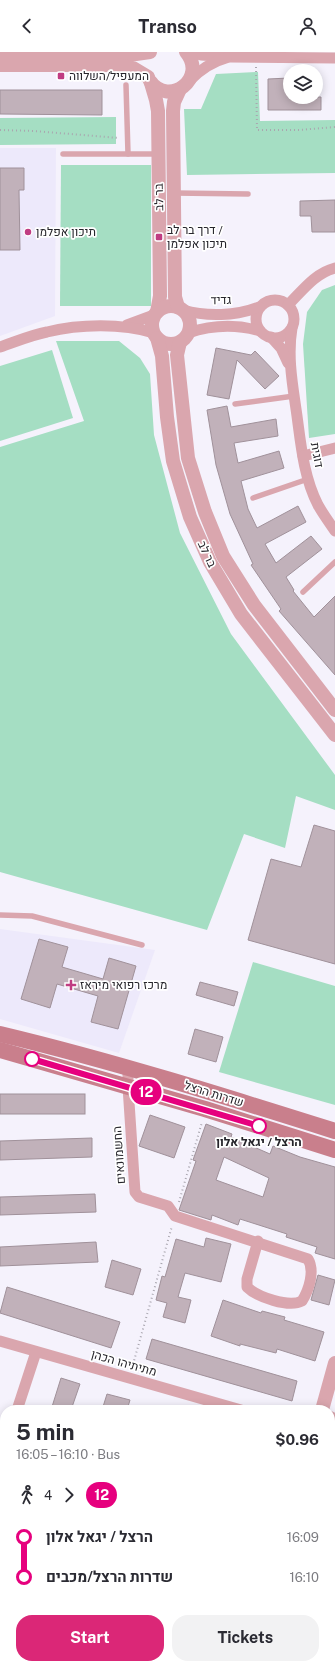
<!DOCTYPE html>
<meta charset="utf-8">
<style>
:root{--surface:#fff;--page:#f2f2f3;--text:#2b2b33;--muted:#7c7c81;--accent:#db2777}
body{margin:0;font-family:"Public Sans",Heebo,sans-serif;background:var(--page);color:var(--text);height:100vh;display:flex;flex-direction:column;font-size:15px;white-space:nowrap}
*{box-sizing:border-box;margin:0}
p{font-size:13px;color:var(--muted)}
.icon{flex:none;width:22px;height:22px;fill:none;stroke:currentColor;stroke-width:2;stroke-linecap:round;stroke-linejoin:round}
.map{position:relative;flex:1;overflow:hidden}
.sheet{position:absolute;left:0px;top:1353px;width:335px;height:264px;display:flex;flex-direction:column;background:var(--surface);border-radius:16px 16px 0 0;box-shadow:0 2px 10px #0003}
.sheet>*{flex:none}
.badge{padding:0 8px;border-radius:13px;font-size:14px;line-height:26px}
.controls{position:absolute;left:283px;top:12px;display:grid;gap:8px}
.controls a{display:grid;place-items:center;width:40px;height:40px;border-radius:50%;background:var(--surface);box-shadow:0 2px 10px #0003;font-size:20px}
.map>.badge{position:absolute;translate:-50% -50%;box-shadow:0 0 0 2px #fff}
.legs{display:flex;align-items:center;gap:6px;height:44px;padding:0 16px;font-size:13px}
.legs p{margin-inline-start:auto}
.overview{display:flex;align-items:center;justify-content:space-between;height:68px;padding:0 16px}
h1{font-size:22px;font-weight:700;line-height:30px}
.button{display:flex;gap:8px;margin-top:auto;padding:8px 16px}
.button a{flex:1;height:46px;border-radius:16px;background:var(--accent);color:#fff;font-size:16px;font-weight:700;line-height:46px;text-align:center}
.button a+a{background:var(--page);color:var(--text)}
ul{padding:0 16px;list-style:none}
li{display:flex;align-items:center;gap:14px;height:40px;font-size:15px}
li i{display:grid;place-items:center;width:6px;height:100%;margin:0 5px;background:currentColor}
li i::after{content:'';width:10px;height:10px;margin:-5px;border:3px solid;border-radius:50%;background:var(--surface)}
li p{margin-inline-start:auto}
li:first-child i{background:linear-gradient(#0000 50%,currentColor 0)}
li:last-child i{background:linear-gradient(currentColor 50%,#0000 0)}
header{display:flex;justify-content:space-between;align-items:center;height:52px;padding:0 16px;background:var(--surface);font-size:18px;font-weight:700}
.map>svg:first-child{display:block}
.built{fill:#ede9fb}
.green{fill:#a5dec3}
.building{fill:#c1b1ba;stroke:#a0919a;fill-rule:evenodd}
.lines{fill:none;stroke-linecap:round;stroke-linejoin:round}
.path{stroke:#a9a6af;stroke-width:2;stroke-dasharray:1 3;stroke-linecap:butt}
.service{stroke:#daa6ae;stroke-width:5.5}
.minor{stroke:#daa6ae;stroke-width:11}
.tertiary{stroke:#daa6ae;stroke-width:14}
.secondary{stroke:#c97f8c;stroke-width:16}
.line-1-casing{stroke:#fff;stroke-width:9}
.line-1{stroke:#e6007e;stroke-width:6}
.poi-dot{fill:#c03c82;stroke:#fff;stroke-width:1.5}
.stop-1-dot{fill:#fff;stroke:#e6007e;stroke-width:2}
.labels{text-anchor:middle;stroke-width:3.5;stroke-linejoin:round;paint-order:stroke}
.poi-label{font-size:12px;fill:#25242a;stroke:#fff;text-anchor:start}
.street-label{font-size:12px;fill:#25242a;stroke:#fff}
.stop-label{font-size:12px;font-weight:bold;fill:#25242a;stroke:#fff}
</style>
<header><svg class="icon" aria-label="back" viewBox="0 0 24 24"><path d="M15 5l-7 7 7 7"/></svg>Transo<svg class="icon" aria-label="person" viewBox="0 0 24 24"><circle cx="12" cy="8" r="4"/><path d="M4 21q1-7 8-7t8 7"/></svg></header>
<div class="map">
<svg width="335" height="1617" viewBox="0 0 335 1617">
<rect width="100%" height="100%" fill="#f5f2fc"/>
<g class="built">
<polygon points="0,96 56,96 55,264 0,284"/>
<polygon points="0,877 155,898 119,1001 0,967"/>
</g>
<g class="green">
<polygon points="258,20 260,69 335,68 335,121 187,123 184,57 201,57 216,22"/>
<polygon points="116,65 116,92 0,93 0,66"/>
<polygon points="61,113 151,113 151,254 60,254"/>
<polygon points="335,233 335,382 309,386 303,292 307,260 322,238"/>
<polygon points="56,289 119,289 140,306 150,322 154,383 180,481 231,582 335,723 335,758 296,744 285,796 244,782 207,878 0,820 0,395 84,369"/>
<polygon points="52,298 73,366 0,389 0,314"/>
<polygon points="253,910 335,934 335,1053 219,1020"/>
<polygon points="330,1446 335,1448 335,1617 239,1617 242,1612 330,1612"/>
</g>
<g class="building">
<polygon points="289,26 290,45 321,45 321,58 268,58 268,27"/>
<polygon points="0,38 102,38 102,63 0,62"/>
<polygon points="0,116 24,116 24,138 19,138 20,198 0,198"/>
<polygon points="335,148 335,180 312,180 311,164 300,164 300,149"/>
<polygon points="216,296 251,303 255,299 279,324 265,337 237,308 229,347 207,343"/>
<polygon points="227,354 231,375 276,367 278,384 234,391 238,411 279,399 284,416 241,429 248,457 257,476 298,454 306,470 265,492 276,511 311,484 322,497 286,525 294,538 293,539 314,565 335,544 335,623 279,559 281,557 251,513 253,512 230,462 216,413 207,358"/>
<polygon points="314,773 335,779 335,912 248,888 271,807 301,815"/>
<polygon points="39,887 68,895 62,915 103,927 109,906 136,914 118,977 91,970 98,944 57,932 50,956 21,947"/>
<polygon points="200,930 238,940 234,954 196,943"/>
<polygon points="195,977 223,985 216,1010 188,1002"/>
<rect x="0" y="1042" width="85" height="20"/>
<polygon points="150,1063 185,1075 174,1106 139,1094"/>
<path d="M 206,1072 L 232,1082 L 231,1085 L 270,1102 L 273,1094 L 300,1105 L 335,1115 L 335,1207 L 315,1201 L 317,1195 L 286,1185 L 287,1182 L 240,1167 L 238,1173 L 212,1163 L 211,1168 L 179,1158 L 196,1109 L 193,1108 ZM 224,1105 L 269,1126 L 263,1145 L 216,1128 Z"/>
<polygon points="92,1086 92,1105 0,1108 0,1089"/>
<polygon points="95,1142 96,1160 0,1163 0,1145"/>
<polygon points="206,1186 231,1192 221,1230 185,1221 178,1245 191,1248 185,1271 163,1265 167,1251 156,1248 162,1224 165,1225 176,1187 204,1195"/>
<polygon points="96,1190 98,1210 0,1214 0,1195"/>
<polygon points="112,1208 141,1217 133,1243 105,1235"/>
<polygon points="318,1223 335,1228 329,1253 311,1248"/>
<polygon points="7,1235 120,1270 111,1296 0,1261"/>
<polygon points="223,1248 261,1261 262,1259 285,1265 284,1268 324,1280 315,1309 277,1297 276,1301 240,1292 240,1294 211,1284"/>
<polygon points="152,1287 297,1329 292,1349 146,1307"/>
<polygon points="61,1326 80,1332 71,1358 51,1358"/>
<polygon points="107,1342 130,1348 127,1358 102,1358"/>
</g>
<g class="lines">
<g class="path">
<polyline points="256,15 257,78 299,78 335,75"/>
<polyline points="0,78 34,79 119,86"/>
<polyline points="179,1150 202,1070"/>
<polyline points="132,1316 172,1174"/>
<polyline points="330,1575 335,1574"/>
<polyline points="313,1612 314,1617"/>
</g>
<g class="service">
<polyline points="126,33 128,102"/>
<polyline points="63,102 158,102"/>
<polyline points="174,141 248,142"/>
<polyline points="235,352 294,344"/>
<polyline points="253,446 308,427"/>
<polyline points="303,540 335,510"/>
<polyline points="0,863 32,864 142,893"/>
</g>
<g class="minor">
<polyline points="188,0 201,3 230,5 335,6"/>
<path d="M 189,29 C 200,18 211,10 226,6"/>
<circle cx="275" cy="267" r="19"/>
<path d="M 288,253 C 302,239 315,221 335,216"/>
<path d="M 183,258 C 207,265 236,264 259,255"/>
<polyline points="127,273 154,263"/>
<path d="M 292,276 C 287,305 293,335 297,364 C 301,394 304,426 318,453 C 323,462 329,470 335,479"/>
<path d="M 188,281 C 212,273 236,272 260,279"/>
<polyline points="271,285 281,296 288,311"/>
<path d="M 0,295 C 15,290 31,283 47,280 C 79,272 122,271 154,281"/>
<polyline points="303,404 335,396"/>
<path d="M 128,1017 L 128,1035 L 135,1140 L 139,1145 L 168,1154 L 175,1164 L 308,1207 C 315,1219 309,1238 302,1249 C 289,1256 257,1245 247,1235 L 247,1227 L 258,1189"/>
<polyline points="0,1289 241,1358"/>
<polyline points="17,1358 36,1300"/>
<polyline points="0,1410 5,1395"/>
</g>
<g class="tertiary">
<polyline points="0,2 136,2 150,0"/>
<polyline points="0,13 118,13 133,16 148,25"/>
<path d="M 150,29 C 169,56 208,26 186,0"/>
<polyline points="151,31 156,48 158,59 160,244 157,260"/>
<circle cx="171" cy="273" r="19"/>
<polyline points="178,255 175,245 173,59 174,50 180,37"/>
<polyline points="157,286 162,304 167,365 173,409 190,465 210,510 241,562 335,683"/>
<polyline points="180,290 177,303 188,406 205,460 223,504 254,553 335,658"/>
<polyline points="322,1358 335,1311"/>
<polyline points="330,1366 335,1369"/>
<polyline points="330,1399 335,1396"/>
<polyline points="203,1617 206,1612"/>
<polyline points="217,1617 220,1612"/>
</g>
<g class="secondary">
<path d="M 0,982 C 113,1009 224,1044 335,1079"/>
<polyline points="0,998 205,1057 335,1098"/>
</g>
</g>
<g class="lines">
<defs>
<polyline id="line-1" points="32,1007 259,1074"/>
</defs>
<use href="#line-1" class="line-1-casing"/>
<use href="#line-1" class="line-1"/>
</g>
<g class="poi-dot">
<rect x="57" y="20" width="8" height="8" rx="2"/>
<circle cx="28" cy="180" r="4"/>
<rect x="155" y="181" width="8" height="8" rx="2"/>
<path d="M69 927h4v4h4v4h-4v4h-4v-4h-4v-4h4z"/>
</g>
<g class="stop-1-dot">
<circle cx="32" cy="1007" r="7"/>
<circle cx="259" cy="1074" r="7"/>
</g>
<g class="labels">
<g class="poi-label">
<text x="69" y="28">המעפיל/השלווה</text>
<text x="167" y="182">דרך בר לב /<tspan x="167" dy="14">תיכון אפלמן</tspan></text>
<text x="36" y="184">תיכון אפלמן</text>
<text x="80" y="937">מרכז רפואי מיראז</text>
</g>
<g class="street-label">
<text transform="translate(159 145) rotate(-91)" y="4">בר לב</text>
<text transform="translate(221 248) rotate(-1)" y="4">גדיד</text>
<text transform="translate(317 403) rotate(79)" y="4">דוגית</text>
<text transform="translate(207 502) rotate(65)" y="4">בר לב</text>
<text transform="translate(214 1042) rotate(17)" y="4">שדרות הרצל</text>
<text transform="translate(119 1103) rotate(-94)" y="4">החשמונאים</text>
<text transform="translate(124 1311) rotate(16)" y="4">מתיתיהו הכהן</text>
</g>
<g class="stop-label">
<text x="259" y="1094">הרצל / יגאל אלון</text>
</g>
</g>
</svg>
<div class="controls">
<a><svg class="icon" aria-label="layers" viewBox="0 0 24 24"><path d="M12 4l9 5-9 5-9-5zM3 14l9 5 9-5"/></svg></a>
</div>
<b class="badge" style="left:146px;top:1040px;background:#e6007e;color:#fff">12</b>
<section class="sheet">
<div class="overview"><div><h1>5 min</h1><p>16:05 – 16:10 · Bus</p></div><b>$0.96</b></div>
<div class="legs"><svg class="icon" aria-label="walk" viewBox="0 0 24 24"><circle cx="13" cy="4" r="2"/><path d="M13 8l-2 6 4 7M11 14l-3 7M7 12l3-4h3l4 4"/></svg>4<svg class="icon" aria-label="forward" viewBox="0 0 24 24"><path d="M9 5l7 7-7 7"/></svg><b class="badge" style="background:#e6007e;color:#fff">12</b></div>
<ul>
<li><i style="color:#e6007e"></i><b>הרצל / יגאל אלון</b><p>16:09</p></li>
<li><i style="color:#e6007e"></i><b>שדרות הרצל/מכבים</b><p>16:10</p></li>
</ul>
<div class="button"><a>Start</a><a>Tickets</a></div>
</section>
</div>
